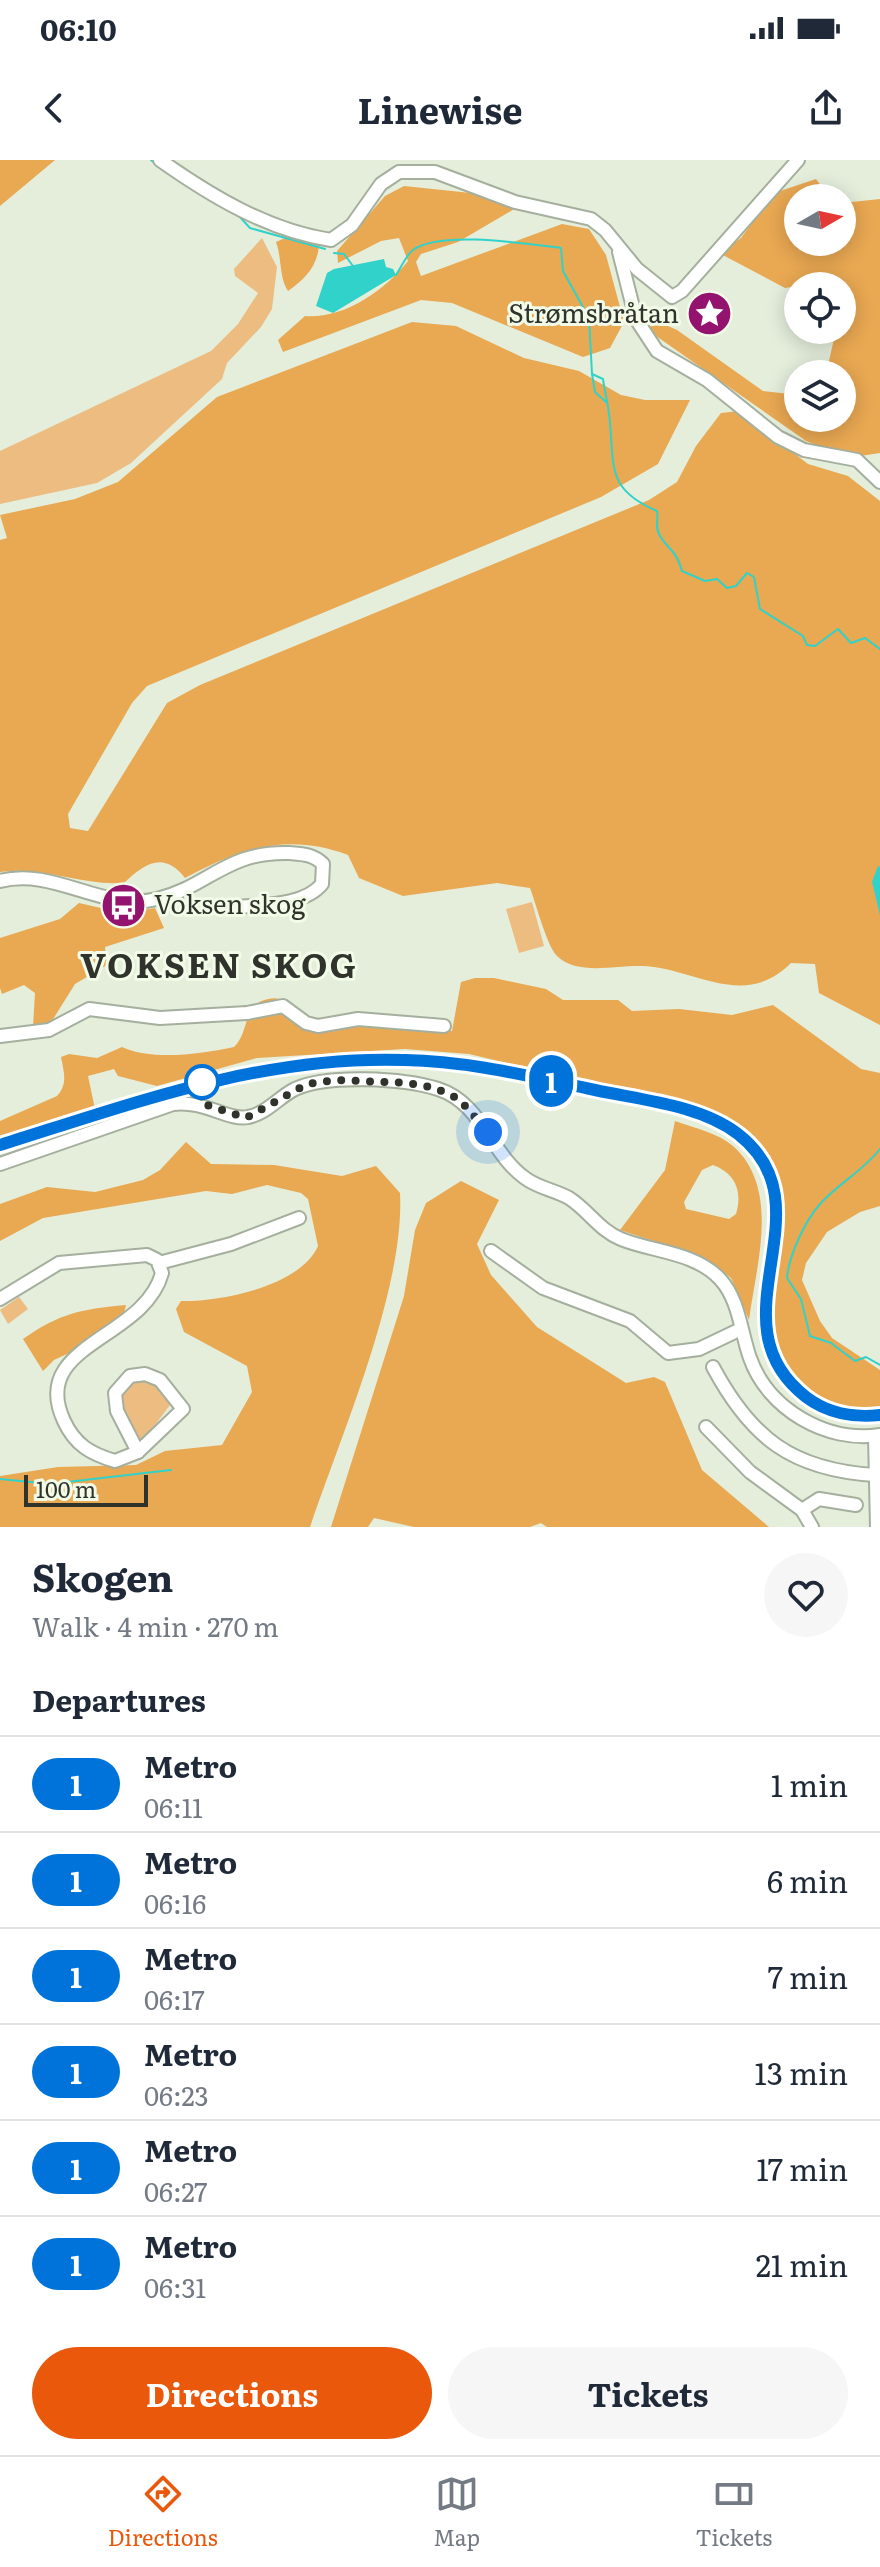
<!DOCTYPE html>
<meta charset="utf-8">
<style>
:root{--surface:#fff;--page:#f6f6f7;--text:#1f2937;--muted:#747a83;--line:#e0e1e3;--accent:#ea580c}
body{margin:0;font-family:Literata,serif;background:var(--page);color:var(--text);height:100vh;display:flex;flex-direction:column;font-size:30px;white-space:nowrap}
*{box-sizing:border-box;margin:0}
p{font-size:26px;color:var(--muted)}
.icon{flex:none;width:44px;height:44px;fill:none;stroke:currentColor;stroke-width:2;stroke-linecap:round;stroke-linejoin:round}
.map{position:relative;height:1367px;overflow:hidden}
.side{display:flex;flex-direction:column;background:var(--surface);flex:1}
.side>*{flex:none}
.badge{padding:0 16px;border-radius:26px;font-size:28px;line-height:52px}
.needle{width:52px;rotate:81deg}
.controls{position:absolute;left:784px;top:24px;display:grid;gap:16px}
.controls a{display:grid;place-items:center;width:72px;height:72px;border-radius:50%;background:var(--surface);box-shadow:0 4px 20px #0003;font-size:40px}
.scale{position:absolute;left:24px;bottom:20px;width:124px;box-sizing:border-box;padding-left:8px;border:4px solid #2f332c;border-top:0;font-size:22px;line-height:28px;white-space:nowrap;color:#2f332c;-webkit-text-stroke:6px #f1fbe8;paint-order:stroke}
.you{position:absolute;width:40px;height:40px;margin:-20px;border:6px solid #fff;border-radius:50%;background:#1a73e8;box-shadow:0 0 0 12px #1a73e833}
.map>.badge{position:absolute;translate:-50% -50%;box-shadow:0 0 0 4px #fff}
h2{padding:0 32px;font-size:30px;line-height:72px}
.round{display:grid;place-items:center;flex:none;width:84px;height:84px;border-radius:42px;background:var(--page)}
.summary{display:flex;align-items:center;justify-content:space-between;height:136px;padding:0 32px}
h1{font-size:38px;font-weight:700;line-height:60px}
.cta{display:flex;gap:16px;margin-top:auto;padding:16px 32px}
.cta a{flex:1;height:92px;border-radius:48px;background:var(--accent);color:#fff;font-size:32px;font-weight:700;line-height:92px;text-align:center}
.cta a+a{background:var(--page);color:var(--text)}
ul{padding:0;list-style:none}
li{display:flex;align-items:center;gap:24px;height:96px;padding:0 32px;border-top:2px solid var(--line)}
li div{flex:1}
li b{display:block;font-size:30px}
li em{font-style:normal}
li .badge{min-width:88px;font-weight:700;text-align:center}
.status{display:flex;justify-content:space-between;align-items:center;height:56px;padding:0 40px;background:var(--surface);direction:ltr}
.status svg{height:22px;fill:currentColor}
header{display:flex;justify-content:space-between;align-items:center;height:104px;padding:0 32px;background:var(--surface);font-size:36px;font-weight:700}
.tab-bar{display:flex;justify-content:space-around;align-items:center;height:112px;border-top:2px solid var(--line);background:var(--surface);font-size:22px;color:var(--muted)}
.tab-bar a{display:grid;justify-items:center;gap:4px}
.tab-bar .selected{color:var(--accent)}
.map>svg:first-child{display:block}
.green{fill:#edbc81}
.forest{fill:#e9a852;fill-rule:evenodd}
.water{fill:#30d2c9}
.lines{fill:none;stroke-linecap:round;stroke-linejoin:round}
.stream{stroke:#30d2c9;stroke-width:2}
.minor-casing{stroke:#a5af9d;stroke-width:16}
.minor{stroke:#fff;stroke-width:12}
.rail{stroke:#575d53;stroke-width:2;stroke-dasharray:12 6;stroke-linecap:butt}
.line-casing{stroke:#fff;stroke-width:18}
.line{stroke:#0073db;stroke-width:12}
.walk{stroke:#2f332c;stroke-width:8;stroke-dasharray:0 14.4}
.stop-dot{fill:#fff;stroke:#0073db;stroke-width:4}
.labels{text-anchor:middle;stroke-width:6;stroke-linejoin:round;paint-order:stroke}
.poi-label{font-size:26px;fill:#2f332c;stroke:#f1fbe8;text-anchor:end}
.district-label{font-size:34px;font-weight:bold;letter-spacing:2px;fill:#2f332c;stroke:#f1fbe8}
</style>
<div class="status"><b>06:10</b><svg viewBox="0 0 49 12"><path d="M0 12V9h3v3zM5 12V6h3v6zM10 12V3h3v9zM15 12V0h3v12zM26 1h20v11H26zM47 4h2v5h-2z"/></svg></div>
<header><svg class="icon" aria-label="back" viewBox="0 0 24 24"><path d="M15 5l-7 7 7 7"/></svg>Linewise<svg class="icon" aria-label="share" viewBox="0 0 24 24"><path d="M12 15V3M7 8l5-5 5 5M5 13v7h14v-7"/></svg></header>
<div class="map">
<svg width="880" height="1367" viewBox="0 0 880 1367">
<rect width="100%" height="100%" fill="#e4eedb"/>
<g class="green">
<polygon points="262,78 277,107 272,149 261,167 227,203 222,219 131,303 97,323 0,344 0,291 211,191 238,164 258,133 235,116 234,109"/>
<polygon points="532,742 544,786 519,793 506,749"/>
<polygon points="19,1137 28,1149 8,1164 0,1150"/>
<polygon points="138,1220 155,1221 166,1234 170,1245 140,1285 122,1251 121,1233"/>
</g>
<g class="forest">
<polygon points="0,0 55,0 0,46"/>
<polygon points="816,19 830,38 798,38 798,82 842,82 842,43 880,39 880,293 847,298 806,281 646,169 659,162 677,170 763,231 798,235 798,258 842,258 842,214 826,214 836,170 842,170 842,126 835,126 829,121 785,128 719,93 741,78 774,33"/>
<path d="M 404,26 L 471,33 L 516,48 L 458,82 L 421,94 L 416,102 L 421,116 L 562,64 L 589,69 L 606,95 L 624,162 L 610,188 L 583,197 L 452,143 L 421,140 L 283,192 L 278,180 L 305,156 C 344,159 384,131 408,101 L 399,78 L 381,81 L 338,103 L 337,91 L 385,36 Z"/>
<path d="M 285,78 L 319,84 C 318,106 305,119 288,131 C 279,118 282,98 276,82 Z"/>
<path d="M 412,162 L 456,166 L 524,198 L 579,211 L 621,235 L 645,240 L 690,240 L 658,304 L 601,337 L 147,526 L 132,543 L 68,654 L 70,668 L 88,671 L 167,543 L 200,525 L 649,340 L 677,322 L 696,286 L 721,253 L 739,251 L 808,304 L 848,316 L 880,341 L 880,865 L 819,833 L 815,804 L 791,803 C 743,851 694,807 641,806 C 616,805 577,816 557,796 C 547,786 536,744 530,728 L 497,723 L 403,736 L 359,718 L 348,695 C 287,672 239,689 185,718 C 164,691 145,703 124,723 C 81,726 44,706 0,712 L 0,380 L 7,378 L 0,355 L 75,339 L 118,322 L 217,237 Z"/>
<polygon points="79,743 123,753 155,748 164,768 105,787 107,805 75,824 50,864 33,867 35,833 24,825 2,834 0,828 0,778 60,759"/>
<path d="M 475,818 L 494,818 L 546,829 L 563,840 L 618,840 L 632,851 L 679,849 L 732,855 L 773,845 L 861,909 L 880,913 L 880,1046 L 860,1052 L 827,1072 L 806,1103 L 802,1120 L 820,1161 L 832,1178 L 880,1210 L 880,1246 L 850,1252 L 792,1232 L 770,1178 L 783,1052 L 769,1006 L 727,956 L 469,894 L 405,889 L 257,898 L 157,926 L 118,916 L 114,909 L 88,916 L 95,949 L 0,977 L 0,961 L 57,936 C 68,924 64,913 61,897 L 69,894 L 97,898 L 122,887 C 152,901 202,894 234,887 C 250,872 242,844 268,839 C 289,835 294,850 305,865 L 357,862 L 452,871 L 461,822 Z"/>
<path d="M 675,961 C 694,968 718,973 733,986 C 781,1029 756,1105 749,1160 L 731,1118 L 705,1098 L 620,1070 L 665,1010 ZM 713,1005 C 735,1013 743,1031 736,1054 L 729,1059 L 686,1049 L 684,1042 L 702,1010 Z"/>
<path d="M 186,982 L 211,1004 L 274,1005 L 342,1016 L 376,1006 L 400,1033 C 405,1129 341,1275 310,1367 L 0,1367 L 0,1316 L 58,1307 L 136,1305 L 165,1291 L 222,1285 L 252,1232 L 247,1206 L 184,1172 L 176,1149 L 181,1141 C 220,1142 301,1126 318,1086 L 308,1039 L 301,1033 L 267,1025 L 232,1034 L 206,1031 L 43,1058 L 0,1081 L 0,1044 L 47,1027 L 95,1032 L 143,1020 L 160,1010 Z"/>
<polygon points="461,1021 499,1040 477,1084 491,1115 537,1167 626,1223 654,1217 665,1222 702,1310 769,1367 547,1367 541,1363 530,1367 414,1367 374,1358 368,1367 331,1367 404,1136 415,1070 426,1043"/>
<path d="M 126,1145 L 123,1157 L 82,1187 L 54,1200 L 43,1211 L 23,1179 C 60,1153 82,1149 126,1145 Z"/>
</g>
<g class="water">
<polygon points="384,99 386,107 393,109 396,115 333,153 316,146 327,113 334,109"/>
<polygon points="878,706 880,707 880,755 872,722"/>
</g>
<g class="lines">
<g class="stream">
<polyline points="151,0 158,6"/>
<polyline points="238,55 250,68 325,89"/>
<polyline points="334,93 344,94 353,106"/>
<path d="M 396,115 C 401,108 406,95 413,90 C 441,70 527,84 561,88 L 563,111 L 589,158 L 592,214 L 603,219 C 605,233 609,248 610,263 C 614,309 608,330 657,351 C 659,361 654,366 660,376 C 670,392 675,388 682,411 L 705,421 L 717,419 L 727,428 L 736,426 L 747,413 L 754,417 L 760,449 L 803,476 L 807,485 L 815,486 L 838,469 L 851,483 L 865,478 L 880,489"/>
<polyline points="592,214 595,232 606,242"/>
<path d="M 880,989 C 863,1011 839,1023 820,1044 C 805,1061 789,1095 787,1118 L 801,1139 L 810,1176 L 831,1183 L 855,1201 L 866,1197 L 880,1205"/>
<polyline points="0,1319 50,1324 171,1310"/>
</g>
<defs>
<g id="minor">
<path d="M 160,0 C 211,36 269,71 331,80 L 352,65 L 381,24 L 399,12 L 435,12 L 515,42 L 591,59 L 605,70 L 637,109 L 672,137 L 682,131 L 798,0"/>
<polyline points="619,92 636,159 657,191 707,220 778,277 804,290 857,300 880,322"/>
<path d="M 0,721 C 55,707 102,752 157,739 C 208,727 226,691 289,693 C 302,694 313,694 323,704 L 322,724 C 302,748 256,744 228,748"/>
<polyline points="0,876 49,870 89,849 160,858 247,853 283,846 306,863 318,866 358,859 444,866"/>
<path d="M 0,1004 L 173,944 C 205,940 228,961 248,957 C 266,954 279,937 295,929 C 327,914 403,918 438,929 C 482,943 490,993 525,1018 C 538,1028 555,1030 569,1038 C 588,1050 599,1070 621,1079 C 653,1092 695,1092 720,1119 C 739,1139 741,1173 750,1198 C 768,1249 826,1283 880,1275"/>
<polyline points="491,1091 543,1128 630,1161 668,1193 699,1189 741,1169"/>
<polyline points="159,1103 231,1084 299,1058"/>
<path d="M 0,1139 L 59,1103 L 147,1095 L 157,1100 L 162,1113 C 144,1180 28,1184 64,1261 C 75,1285 91,1294 115,1301 L 138,1292"/>
<path d="M 713,1207 C 751,1278 792,1310 875,1315"/>
<polygon points="145,1214 160,1220 183,1249 138,1292 117,1251 115,1233 130,1216"/>
<polyline points="706,1267 750,1312 802,1350 812,1367"/>
<polyline points="875,1276 877,1367"/>
<polyline points="802,1350 819,1339 856,1345"/>
</g>
</defs>
<use href="#minor" class="minor-casing"/>
<use href="#minor" class="minor"/>
<path class="rail" d="M 0,990 C 88,962 177,928 269,913 C 404,891 560,919 690,957 C 859,1012 692,1152 800,1239 C 823,1258 851,1264 880,1261"/>
</g>
<g class="lines">
<defs>
<path id="line" d="M 0,985 C 134,943 263,895 405,900 C 469,901 532,917 595,930 C 641,940 700,945 738,974 C 833,1048 708,1161 806,1237 C 827,1253 854,1258 880,1255"/>
</defs>
<use href="#line" class="line-casing"/>
<use href="#line" class="line"/>
<polyline class="walk" points="202,922 201,943 246,958 307,924 336,920 408,923 435,928 459,939 488,972"/>
</g>
<defs>
<symbol id="sight-disc" viewBox="-11 -11 22 22"><circle r="9.5" fill="#93136e" stroke="#f1fbe8"/><path d="M0-6L1.8-2.2L6-1.7L2.9 1.2L3.7 5.4L0 3.3L-3.7 5.4L-2.9 1.2L-6-1.7L-1.8-2.2Z" fill="#fff"/></symbol>
<symbol id="bus-disc" viewBox="-11 -11 22 22"><circle r="9.5" fill="#93136e" stroke="#f1fbe8"/><path d="M-5-6H5V4H4V6H2V4H-2V6H-4V4H-5ZM-3.5-4V0h7V-4ZM-3.5 1.2v1.5H-2V1.2ZM2 1.2v1.5H3.5V1.2Z" fill="#fff"/></symbol>
</defs>
<g fill-rule="evenodd">
<use href="#sight-disc" x="684" y="128" width="51" height="51"/>
<use href="#bus-disc" x="98" y="720" width="51" height="51"/>
</g>
<circle class="stop-dot" cx="202" cy="922" r="16"/>
<g class="labels">
<g class="poi-label">
<text x="679" y="163">Strømsbråtan</text>
<text x="154" y="754" text-anchor="start">Voksen skog</text>
</g>
<g class="district-label">
<text x="219" y="818">VOKSEN SKOG</text>
</g>
</g>
</svg>
<div class="controls">
<a><svg class="needle" viewBox="-14 -14 28 28"><path d="M0-13l5 13h-10z" fill="#e53935"/><path d="M0 13l5-13h-10z" fill="#747a83"/></svg></a>
<a><svg class="icon" aria-label="locate" viewBox="0 0 24 24"><circle cx="12" cy="12" r="6"/><path d="M12 2v4M12 18v4M2 12h4M18 12h4"/></svg></a>
<a><svg class="icon" aria-label="layers" viewBox="0 0 24 24"><path d="M12 4l9 5-9 5-9-5zM3 14l9 5 9-5"/></svg></a>
</div>
<div class="scale">100 m</div>
<div class="you" style="left:488px;top:972px"></div>
<b class="badge" style="left:551px;top:921px;background:#0073db;color:#fff">1</b>
</div>
<section class="side">
<div class="summary"><div><h1>Skogen</h1><p>Walk · 4 min · 270 m</p></div><a class="round"><svg class="icon" aria-label="heart" viewBox="0 0 24 24"><path d="M12 20l-8-8c-3-5 5-10 8-4 3-6 11-1 8 4z"/></svg></a></div>
<h2>Departures</h2>
<ul>
<li><span class="badge" style="background:#0073db;color:#fff">1</span><div><b>Metro</b><p>06:11</p></div><em>1 min</em></li>
<li><span class="badge" style="background:#0073db;color:#fff">1</span><div><b>Metro</b><p>06:16</p></div><em>6 min</em></li>
<li><span class="badge" style="background:#0073db;color:#fff">1</span><div><b>Metro</b><p>06:17</p></div><em>7 min</em></li>
<li><span class="badge" style="background:#0073db;color:#fff">1</span><div><b>Metro</b><p>06:23</p></div><em>13 min</em></li>
<li><span class="badge" style="background:#0073db;color:#fff">1</span><div><b>Metro</b><p>06:27</p></div><em>17 min</em></li>
<li><span class="badge" style="background:#0073db;color:#fff">1</span><div><b>Metro</b><p>06:31</p></div><em>21 min</em></li>
</ul>
<div class="cta"><a>Directions</a><a>Tickets</a></div>
</section>
<nav class="tab-bar">
<a class="selected"><svg class="icon" aria-label="directions" viewBox="0 0 24 24"><path d="M12 3l9 9-9 9-9-9zM9 14v-3h6M13 9l2 2-2 2"/></svg>Directions</a>
<a><svg class="icon" aria-label="map" viewBox="0 0 24 24"><path d="M3 6l6-2 6 2 6-2v14l-6 2-6-2-6 2zM9 4v14M15 6v14"/></svg>Map</a>
<a><svg class="icon" aria-label="tickets" viewBox="0 0 24 24"><path d="M3 7h18v10H3zM15 7v10"/></svg>Tickets</a>
</nav>
